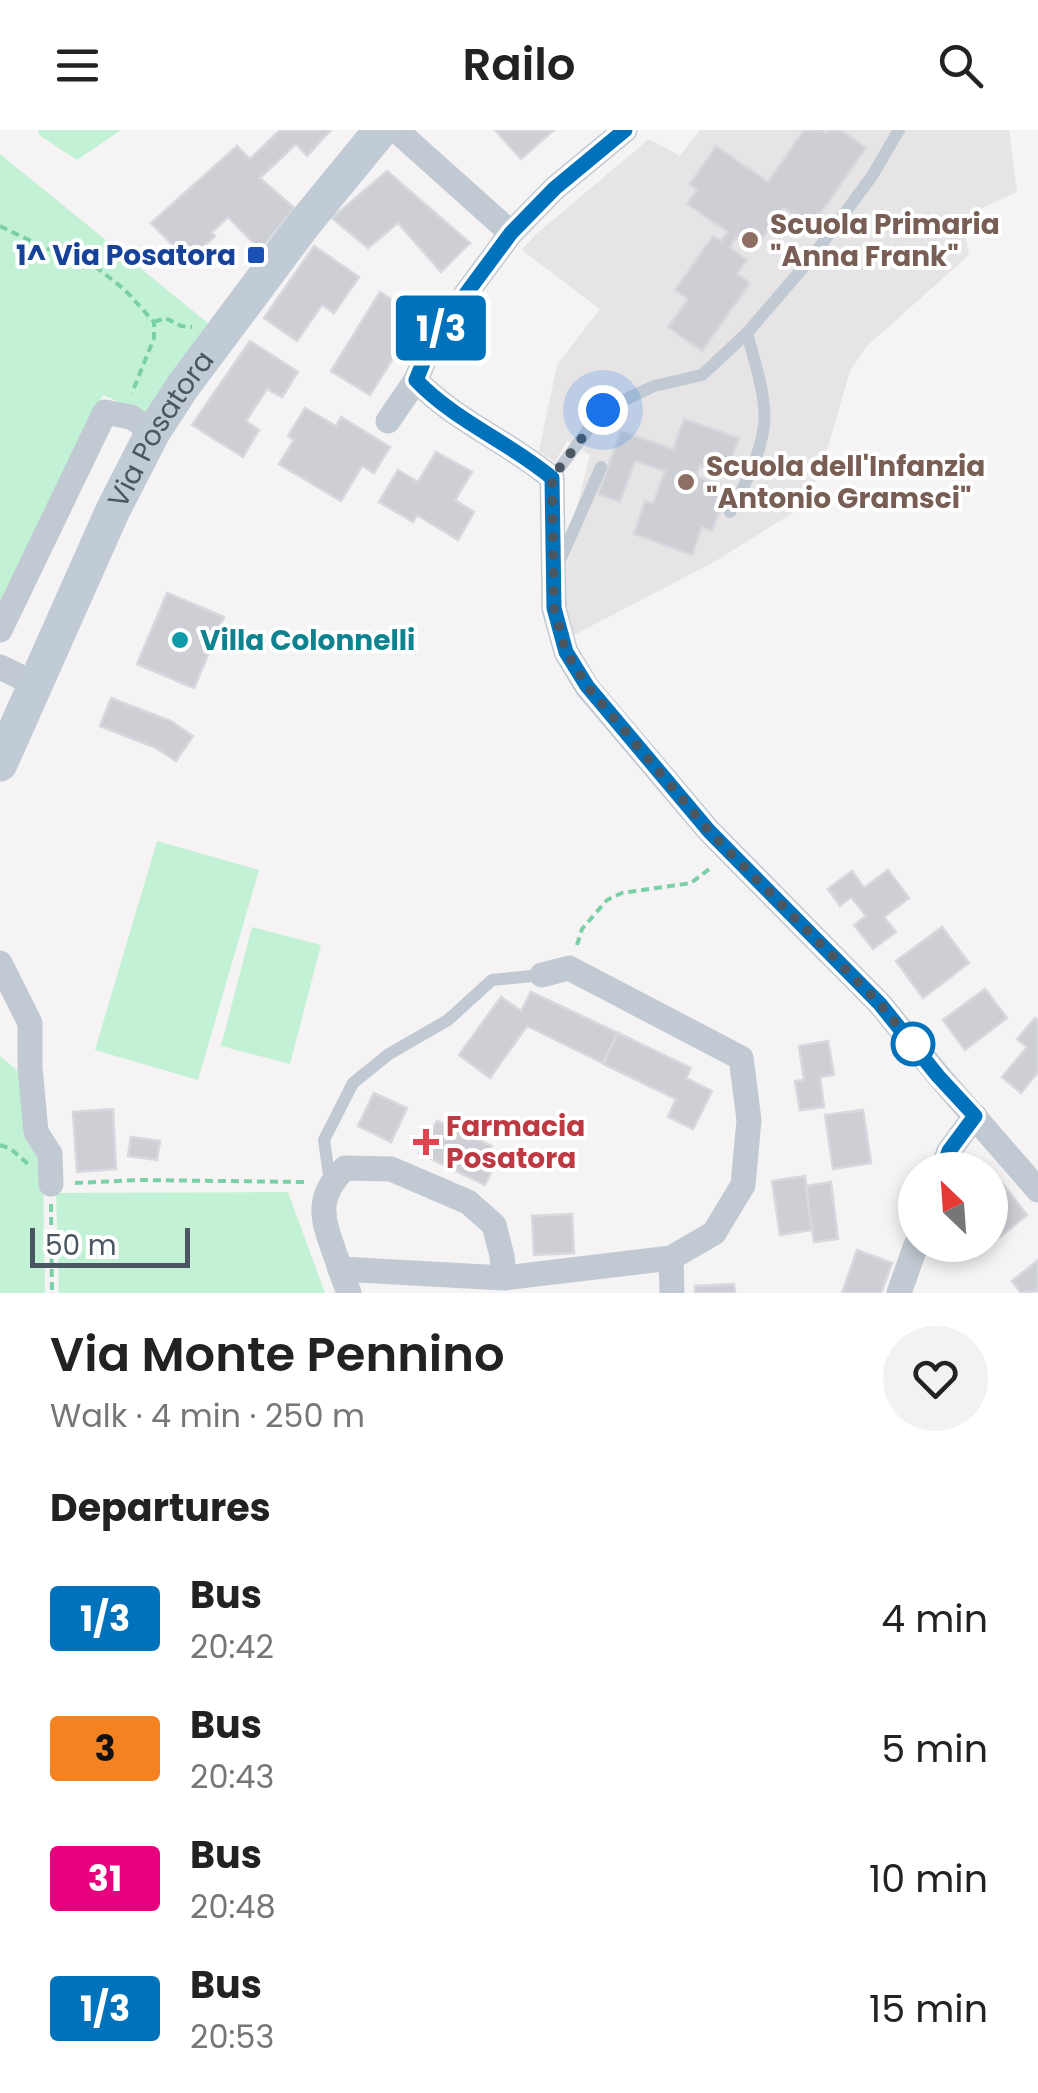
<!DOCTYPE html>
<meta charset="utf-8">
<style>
:root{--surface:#fff;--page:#f2f2f2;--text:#222;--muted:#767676}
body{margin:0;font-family:Poppins,sans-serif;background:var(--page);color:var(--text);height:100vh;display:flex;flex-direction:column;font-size:38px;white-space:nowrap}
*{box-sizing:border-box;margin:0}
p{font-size:32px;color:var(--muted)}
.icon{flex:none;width:55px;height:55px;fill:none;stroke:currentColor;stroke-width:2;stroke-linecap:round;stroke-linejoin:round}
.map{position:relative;height:1163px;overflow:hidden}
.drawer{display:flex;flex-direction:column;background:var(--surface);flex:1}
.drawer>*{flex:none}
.badge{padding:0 20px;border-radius:8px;font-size:35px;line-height:65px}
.needle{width:65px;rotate:335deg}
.buttons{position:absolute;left:898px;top:1022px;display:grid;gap:20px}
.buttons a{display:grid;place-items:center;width:110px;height:110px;border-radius:50%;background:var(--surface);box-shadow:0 5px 15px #0003;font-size:50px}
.scale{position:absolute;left:30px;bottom:25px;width:160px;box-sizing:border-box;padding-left:10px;border:5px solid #4a5661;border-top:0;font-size:28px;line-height:35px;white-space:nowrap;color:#4a5661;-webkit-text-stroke:8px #fff;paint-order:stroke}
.you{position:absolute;width:50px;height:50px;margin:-25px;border:8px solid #fff;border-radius:50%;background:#1a73e8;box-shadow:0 0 0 15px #1a73e833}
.map>.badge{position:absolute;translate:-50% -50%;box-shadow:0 0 0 5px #fff}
h2{padding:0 50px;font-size:38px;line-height:90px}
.round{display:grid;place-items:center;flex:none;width:105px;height:105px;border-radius:52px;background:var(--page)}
.head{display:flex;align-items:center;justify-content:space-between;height:170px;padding:0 50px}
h1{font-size:48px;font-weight:600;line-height:75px}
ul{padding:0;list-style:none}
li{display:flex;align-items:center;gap:30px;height:130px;padding:0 50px}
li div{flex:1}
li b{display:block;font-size:38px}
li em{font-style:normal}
li .badge{min-width:110px;font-weight:700;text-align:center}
header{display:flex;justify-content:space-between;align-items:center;height:130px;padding:0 50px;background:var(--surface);font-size:45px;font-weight:600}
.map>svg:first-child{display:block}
.education{fill:#e6e4e5}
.green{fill:#c3f1d5}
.building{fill:#cdcfd5;stroke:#d7d9de;stroke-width:2.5}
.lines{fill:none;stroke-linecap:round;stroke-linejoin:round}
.path{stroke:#7ad0a6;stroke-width:4;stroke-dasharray:8 5;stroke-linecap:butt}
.lane{stroke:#c1cad2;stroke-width:12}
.street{stroke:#c1cad2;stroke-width:25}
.secondary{stroke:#c1cbd6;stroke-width:35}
.line-casing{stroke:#fff;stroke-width:22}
.line{stroke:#0072bc;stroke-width:15}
.walk{stroke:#4a5661;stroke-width:10;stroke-dasharray:0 18}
.education-dot{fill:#8d6e63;stroke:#fff;stroke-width:4}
.transit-dot{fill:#1a4fb4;stroke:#fff;stroke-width:4}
.culture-dot{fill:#0f9aa8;stroke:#fff;stroke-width:4}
.stop-dot{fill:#fff;stroke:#0072bc;stroke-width:5}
.health-dot{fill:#e0444e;stroke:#fff;stroke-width:4}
.labels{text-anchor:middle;stroke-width:8;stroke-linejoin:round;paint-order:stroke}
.education-label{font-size:28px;font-weight:bold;fill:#785e54;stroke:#fff;text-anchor:start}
.transit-label{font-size:28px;font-weight:bold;fill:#164399;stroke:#fff;text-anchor:end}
.street-label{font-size:28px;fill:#4a5661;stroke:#fff}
.culture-label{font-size:28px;font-weight:bold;fill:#0d838f;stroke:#fff;text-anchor:start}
.health-label{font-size:28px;font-weight:bold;fill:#be3a42;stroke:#fff;text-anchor:start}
</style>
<header><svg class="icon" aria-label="menu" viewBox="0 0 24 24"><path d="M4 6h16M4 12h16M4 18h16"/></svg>Railo<svg class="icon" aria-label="search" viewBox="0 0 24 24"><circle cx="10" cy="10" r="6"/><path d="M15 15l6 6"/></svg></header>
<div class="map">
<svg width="1038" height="1163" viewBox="0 0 1038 1163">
<rect width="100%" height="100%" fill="#f5f3f3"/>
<polygon class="education" points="700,0 1009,0 1017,62 961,88 969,125 866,217 850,241 820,344 794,382 714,432 572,506 565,472 566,436 581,397 573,393 590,325 567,311 555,332 539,321 557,235 600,179 522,120 535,105 649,9 680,26"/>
<g class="green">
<polygon points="38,0 121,0 77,30 39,5"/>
<polygon points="0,24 209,194 144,283 103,265 0,477"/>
<polygon points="157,711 259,740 198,950 95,920"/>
<polygon points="252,797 321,815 290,934 221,916"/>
<polygon points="0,926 20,943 43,1032 45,1163 0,1163"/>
<polygon points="288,1062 325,1163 59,1163 56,1063"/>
</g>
<g class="building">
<polygon points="280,0 331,0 307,26 296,14 260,48 294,78 260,120 228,87 211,103 215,106 188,131 151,93 237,16 250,29"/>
<polygon points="495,0 554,0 521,29"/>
<polygon points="804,0 821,0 826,3 828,0 841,0 866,18 811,97 784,78 754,120 736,108 730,117 747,130 737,144 750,153 702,221 668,197 688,169 675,160 713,106 721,111 728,102 687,74 697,60 690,54 716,16 768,52"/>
<polygon points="387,41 470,113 441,142 398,93 368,118 332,88"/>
<polygon points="314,116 359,147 334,183 322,175 297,211 264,188"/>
<polygon points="380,162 419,187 370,265 331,241"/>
<polygon points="250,211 298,242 282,267 267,259 246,291 259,300 243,327 192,295"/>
<polygon points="305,278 336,296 341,287 390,317 374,343 362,336 341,371 279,334 294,310 288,306"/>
<polygon points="684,289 739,308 726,345 700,335 696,346 728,358 712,401 702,397 692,425 634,404 645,371 653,374 665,341 635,331 620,372 598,364 621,301 673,319"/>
<polygon points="436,322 472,342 455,370 474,382 458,410 417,385 413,392 379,372 398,340 418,352"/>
<polygon points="167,463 224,487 194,558 137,534"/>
<polygon points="111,568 171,591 193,606 176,631 156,618 100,596"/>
<polygon points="888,740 909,768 884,787 896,802 873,819 854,795 866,786 851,767 840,776 828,759 852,741 864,758"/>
<polygon points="942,797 969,833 923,868 896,831"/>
<polygon points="985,859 1007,888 965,920 943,890"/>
<polygon points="531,862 618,903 603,933 527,896 490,948 459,925 501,867 521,881"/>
<polygon points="1035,888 1038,891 1038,942 1021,963 1002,947 1027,917 1017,909"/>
<polygon points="618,903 691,938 686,948 712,961 693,999 668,987 676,969 603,934"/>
<polygon points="828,911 834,945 820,947 824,977 800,980 795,951 804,950 799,916"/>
<polygon points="374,963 407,978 391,1012 358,996"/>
<polygon points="113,979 116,1039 77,1042 73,982"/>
<polygon points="863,980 871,1033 833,1039 825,985"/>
<polygon points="437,991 492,1016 485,1030 495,1034 485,1055 419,1023"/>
<polygon points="131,1007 160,1011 157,1030 128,1026"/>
<polygon points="805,1046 812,1100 780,1105 772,1051"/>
<polygon points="831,1052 838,1109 814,1112 806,1056"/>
<polygon points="1002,1053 1027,1085 1000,1107 990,1095 990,1062"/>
<polygon points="572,1084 574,1123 534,1125 532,1086"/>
<polygon points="857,1120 892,1133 881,1163 842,1163"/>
<polygon points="1038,1130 1038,1161 1021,1163 1012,1151"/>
<polygon points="734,1154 735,1163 695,1163 695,1156"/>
</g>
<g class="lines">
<g class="path">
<polyline points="0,96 43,117 91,133 125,160 154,192 154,208 132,263"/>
<polyline points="154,192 165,188 181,196 192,197"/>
<polyline points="577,815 582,799 607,770 622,763 691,753 712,737"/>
<polyline points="0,1015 11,1019 29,1035"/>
<polyline points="75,1053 139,1050 306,1052"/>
<polyline points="51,1074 52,1163"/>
</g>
<g class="lane">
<polyline points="552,348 603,280 654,256 702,245 747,203 813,126 872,46 899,0"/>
<path d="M 730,382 C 745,355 760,327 764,295 C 767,268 754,230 747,203"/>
<polyline points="560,431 601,337"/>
<polyline points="330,1052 324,1010 353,953 389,924 448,890 492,850 542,845"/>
</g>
<g class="street">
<polyline points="396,0 511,103"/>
<path d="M 416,250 C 455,291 509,312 552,348 L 554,479 L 566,522 L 587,557 L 709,701 L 880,874 L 938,945 L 1038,1060"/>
<polyline points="388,291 416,250 434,207 511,103 555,58 625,0"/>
<polyline points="0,500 105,282 131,287 153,302"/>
<polyline points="0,537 35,554"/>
<polyline points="0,833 30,893 30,937 36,1002 50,1024 51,1054"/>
<polyline points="942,1040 949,1021 975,986"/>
<polyline points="671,1128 672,1163"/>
<polyline points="340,1139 349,1163"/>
<path d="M 504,1148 L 502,1126 L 494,1095 L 468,1072 L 391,1039 L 345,1038 C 309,1073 327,1097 340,1139 L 504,1148 L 671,1128 L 714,1103 L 743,1055 L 749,990 L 741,928 L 569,838 L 542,845"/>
<polyline points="899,1163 916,1115"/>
</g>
<path class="secondary" id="s1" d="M 0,634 L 113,380 L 153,302 L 183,256 L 304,94 L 381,0"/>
</g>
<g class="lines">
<defs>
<path id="line" d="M 625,0 L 555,58 L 511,103 L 434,207 L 416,250 C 455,291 509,312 552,348 L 554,478 L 566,522 L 587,556 L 709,701 L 880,874 L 938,946 L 975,986 L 949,1021 L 942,1040"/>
</defs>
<use href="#line" class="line-casing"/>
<use href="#line" class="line"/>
<polyline class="walk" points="603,280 552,348 554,478 566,522 587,556 709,701 880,874 919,922 913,914"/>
</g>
<g class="education-dot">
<circle cx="750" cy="110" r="10"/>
<circle cx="686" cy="352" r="10"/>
</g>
<rect class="transit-dot" x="246" y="115" width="20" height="20" rx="5"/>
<circle class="culture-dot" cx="180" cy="510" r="10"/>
<circle class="stop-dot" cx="913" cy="914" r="20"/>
<path class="health-dot" d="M421 997h10v10h10v10h-10v10h-10v-10h-10v-10h10z"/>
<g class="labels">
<g class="education-label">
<text x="770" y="104">Scuola Primaria<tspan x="770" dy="32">"Anna Frank"</tspan></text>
<text x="706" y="346">Scuola dell'Infanzia<tspan x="706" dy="32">"Antonio Gramsci"</tspan></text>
</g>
<g class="transit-label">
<text x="236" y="135">1^ Via Posatora</text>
</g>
<g class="street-label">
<text dy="10" stroke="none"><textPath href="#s1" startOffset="372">Via Posatora</textPath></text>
</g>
<g class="culture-label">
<text x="200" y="520">Villa Colonnelli</text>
</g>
<g class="health-label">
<text x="446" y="1006">Farmacia<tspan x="446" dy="32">Posatora</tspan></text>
</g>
</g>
</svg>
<div class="buttons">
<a><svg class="needle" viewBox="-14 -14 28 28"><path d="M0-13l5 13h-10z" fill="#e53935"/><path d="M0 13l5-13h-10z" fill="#767676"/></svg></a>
</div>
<div class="scale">50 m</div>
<div class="you" style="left:603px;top:280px"></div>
<b class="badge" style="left:441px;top:198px;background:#0072bc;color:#fff">1/3</b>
</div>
<section class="drawer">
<div class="head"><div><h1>Via Monte Pennino</h1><p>Walk · 4 min · 250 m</p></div><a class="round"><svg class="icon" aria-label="heart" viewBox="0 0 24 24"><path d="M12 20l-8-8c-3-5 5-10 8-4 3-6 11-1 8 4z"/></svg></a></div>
<h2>Departures</h2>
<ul>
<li><span class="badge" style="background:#0072bc;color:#fff">1/3</span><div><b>Bus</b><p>20:42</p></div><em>4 min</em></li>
<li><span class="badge" style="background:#f58220;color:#111">3</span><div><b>Bus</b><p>20:43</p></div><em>5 min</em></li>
<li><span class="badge" style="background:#e6007e;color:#fff">31</span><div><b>Bus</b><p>20:48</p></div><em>10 min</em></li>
<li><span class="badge" style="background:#0072bc;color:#fff">1/3</span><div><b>Bus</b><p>20:53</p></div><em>15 min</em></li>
</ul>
</section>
